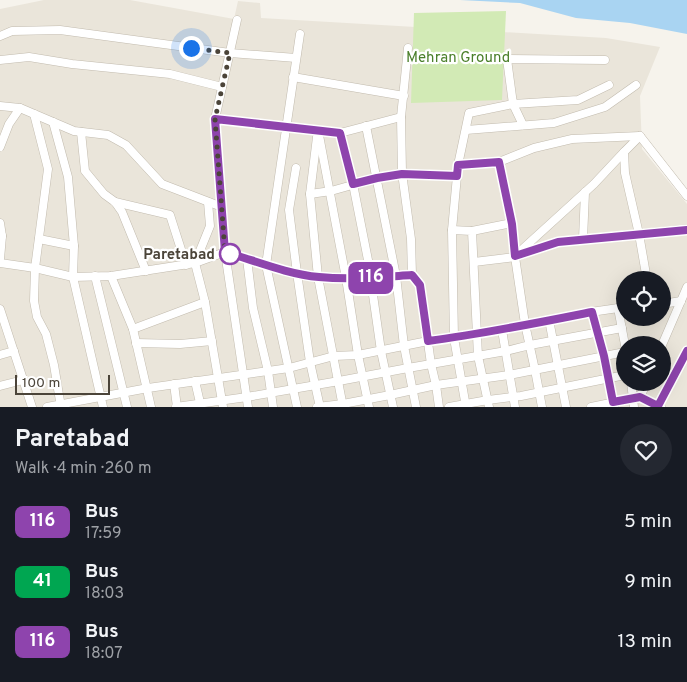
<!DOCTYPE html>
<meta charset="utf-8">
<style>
:root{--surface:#171b24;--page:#242831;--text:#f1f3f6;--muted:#9ea1a6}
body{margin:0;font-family:Overpass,sans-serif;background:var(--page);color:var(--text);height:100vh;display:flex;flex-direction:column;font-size:19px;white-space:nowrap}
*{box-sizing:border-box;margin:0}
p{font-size:16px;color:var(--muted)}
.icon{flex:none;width:28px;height:28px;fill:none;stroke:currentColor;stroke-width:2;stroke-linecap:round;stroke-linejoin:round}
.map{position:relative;height:407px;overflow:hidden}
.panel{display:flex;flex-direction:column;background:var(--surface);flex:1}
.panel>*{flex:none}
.badge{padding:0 10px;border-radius:8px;font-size:18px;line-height:32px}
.fabs{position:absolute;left:616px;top:271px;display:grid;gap:10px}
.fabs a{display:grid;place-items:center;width:55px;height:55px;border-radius:50%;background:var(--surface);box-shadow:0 5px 20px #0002;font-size:25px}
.scale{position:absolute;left:15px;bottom:12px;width:95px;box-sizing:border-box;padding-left:5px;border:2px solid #4b4439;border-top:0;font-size:14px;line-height:18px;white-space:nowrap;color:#4b4439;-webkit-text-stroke:4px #fff;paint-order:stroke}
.you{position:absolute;width:25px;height:25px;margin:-12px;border:4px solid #fff;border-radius:50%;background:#1a73e8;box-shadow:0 0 0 8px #1a73e833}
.map>.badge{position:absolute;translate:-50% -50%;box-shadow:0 0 0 2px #fff}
.round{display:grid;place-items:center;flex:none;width:52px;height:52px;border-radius:26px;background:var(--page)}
.overview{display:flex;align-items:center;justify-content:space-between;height:85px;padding:0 15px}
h1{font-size:24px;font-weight:700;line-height:38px}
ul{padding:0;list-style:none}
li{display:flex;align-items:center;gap:15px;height:60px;padding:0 15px}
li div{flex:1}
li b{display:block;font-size:19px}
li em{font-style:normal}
li .badge{min-width:55px;font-weight:700;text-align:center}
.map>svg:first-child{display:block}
.residential{fill:#eae5da;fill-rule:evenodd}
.green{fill:#d2eab5}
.water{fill:#a9d4f2}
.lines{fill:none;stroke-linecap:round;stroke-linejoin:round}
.minor-casing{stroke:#c2bbae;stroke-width:9}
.minor{stroke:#fff;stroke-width:8}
.line-casing{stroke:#fff;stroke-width:11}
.line{stroke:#8e44ad;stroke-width:8}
.walk{stroke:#4b4439;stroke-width:5;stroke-dasharray:0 9}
.stop-dot{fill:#fff;stroke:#8e44ad;stroke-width:2.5}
.labels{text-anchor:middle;stroke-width:4.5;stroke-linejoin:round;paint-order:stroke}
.park-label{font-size:15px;fill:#4a7f2a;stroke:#fff}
.stop-label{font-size:15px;font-weight:bold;fill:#4b4439;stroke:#fff;text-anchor:end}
</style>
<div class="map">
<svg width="687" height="407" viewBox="0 0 687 407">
<rect width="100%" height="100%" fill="#f6f3ec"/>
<path class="residential" d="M 44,0 L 130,0 L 234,19 L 238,1 L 260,3 L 261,18 L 606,38 L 660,47 L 640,96 L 642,149 L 687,204 L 687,407 L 0,407 L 0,9 ZM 625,280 L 662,280 L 662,318 L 625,318 ZM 625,345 L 662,345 L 662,382 L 625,382 Z"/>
<polygon class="green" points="506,11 502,100 411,103 414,13"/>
<polygon class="water" points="460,0 687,0 687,34 630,23 576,18 520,3"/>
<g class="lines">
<defs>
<g id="minor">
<polyline points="0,36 12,31 60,30 230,53 296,58"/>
<polyline points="408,48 401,117 402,173 411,239 412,275 420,285 431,364 436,385 439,407"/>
<polyline points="0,60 29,57 72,64 170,74 222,87"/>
<polyline points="605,60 507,59 513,104 578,100 609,85"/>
<polyline points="293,77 404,96"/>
<polyline points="0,106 20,108 74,131 108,135 126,145 162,184 222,207"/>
<polyline points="34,114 48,169 35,268 34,301 37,317 46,334 54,365 61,407"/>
<polyline points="215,119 237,20"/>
<polyline points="53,122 68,177 74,246 73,277 103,407"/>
<polyline points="366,126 396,276 404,346 416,407"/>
<polyline points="318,130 346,278 358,355 369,407"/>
<polyline points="466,130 554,123 605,107 636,85"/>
<polyline points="81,132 85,171 104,194 115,202 122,212 146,271"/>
<polyline points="340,133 353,184 368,260 381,351 393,407"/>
<polyline points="640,136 624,152 625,173 639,234 647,280"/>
<polyline points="640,136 687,196"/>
<polyline points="317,137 310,194 318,277 343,407"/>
<polyline points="0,147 9,124 20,108"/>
<polyline points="499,162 512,223 515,257 525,324 535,370 542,407"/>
<polyline points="458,165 499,162 534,148 572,139 640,136"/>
<polyline points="296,168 289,210 297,273 310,362 320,407"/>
<polyline points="310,194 331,191 377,178 402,173 457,176"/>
<polyline points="115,202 170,215 186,265"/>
<polyline points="208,202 210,226 195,263 205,302 223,407"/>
<polyline points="0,223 2,236 0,236"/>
<polyline points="452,230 472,231 478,356 489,407"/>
<polyline points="472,231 512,223"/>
<polyline points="39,239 74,246"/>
<polyline points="583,239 585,192"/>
<polyline points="517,254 594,184 624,152"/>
<polyline points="0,259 2,236"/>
<polyline points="247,259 253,308 268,371 273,407"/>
<polyline points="474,262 515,257 557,242 687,229"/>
<polyline points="0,263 35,268 73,277 111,276 195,263 225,252 279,269 318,277 370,278 412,275"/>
<polyline points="95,276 127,407"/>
<polyline points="111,276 133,329 151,407"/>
<polyline points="662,304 681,301"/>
<polyline points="618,308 625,345"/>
<polyline points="0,309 32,407"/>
<path d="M 591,312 C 602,343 607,375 614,407"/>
<polyline points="549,320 566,407"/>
<polyline points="133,329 205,302"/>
<polyline points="502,330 515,407"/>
<polyline points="136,343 180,344 212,341"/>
<polyline points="662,345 687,287"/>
<polyline points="0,355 14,351"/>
<polyline points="195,381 201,407"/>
<polyline points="631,382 634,407"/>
<polyline points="174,384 177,407"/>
<polyline points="0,386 23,380"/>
<polyline points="640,397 647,382"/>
<polyline points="47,407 148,388 289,368 334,356 358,355 428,341 454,338 591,312 625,307"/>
<polyline points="176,407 247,397 339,381 408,368 506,351 530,345 622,328"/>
<polyline points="248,407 225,252 215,119 340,133 401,117"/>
<polyline points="297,407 266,265 300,34"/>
<polyline points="317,407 343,404 390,395 436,385 509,375 625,352"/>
<polyline points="449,407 488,400 521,396 625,375"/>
<polyline points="466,407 454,338 452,230 458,165 469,113 513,104 523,125"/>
<polyline points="591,407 640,397 661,407"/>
<polyline points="656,407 658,406 687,351"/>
</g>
</defs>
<use href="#minor" class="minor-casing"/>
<use href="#minor" class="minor"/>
</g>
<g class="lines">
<defs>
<path id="line" d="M 687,230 L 558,242 L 515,256 L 512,224 L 499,162 L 458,165 L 457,176 L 402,174 L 377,178 L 353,184 L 340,133 L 215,119 L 225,252 C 256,261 287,274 319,277 C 350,280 381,277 412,275 L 420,285 L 428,341 C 483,334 537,323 592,312 L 604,356 L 613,402 L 640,397 L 658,406 L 687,351"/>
</defs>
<use href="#line" class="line-casing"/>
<use href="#line" class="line"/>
<polyline class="walk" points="191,48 230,53 215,119 225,252 230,254"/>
</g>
<circle class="stop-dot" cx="230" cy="254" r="10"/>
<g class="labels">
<g class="park-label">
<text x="458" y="62">Mehran Ground</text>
</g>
<g class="stop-label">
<text x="215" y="259">Paretabad</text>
</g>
</g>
</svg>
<div class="fabs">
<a><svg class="icon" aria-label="locate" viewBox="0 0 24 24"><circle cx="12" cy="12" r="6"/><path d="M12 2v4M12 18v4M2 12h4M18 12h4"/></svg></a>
<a><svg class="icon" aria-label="layers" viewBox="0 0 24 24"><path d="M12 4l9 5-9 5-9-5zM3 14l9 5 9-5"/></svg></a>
</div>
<div class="scale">100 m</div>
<div class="you" style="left:191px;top:48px"></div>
<b class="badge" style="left:371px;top:278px;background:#8e44ad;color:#fff">116</b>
</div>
<section class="panel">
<div class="overview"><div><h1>Paretabad</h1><p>Walk · 4 min · 260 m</p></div><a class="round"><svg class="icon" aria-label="heart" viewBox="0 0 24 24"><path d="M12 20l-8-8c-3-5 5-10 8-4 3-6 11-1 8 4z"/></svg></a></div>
<ul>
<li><span class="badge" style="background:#8e44ad;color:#fff">116</span><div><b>Bus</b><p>17:59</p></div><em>5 min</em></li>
<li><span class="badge" style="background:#00a651;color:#fff">41</span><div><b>Bus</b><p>18:03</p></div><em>9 min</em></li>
<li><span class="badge" style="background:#8e44ad;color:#fff">116</span><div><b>Bus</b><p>18:07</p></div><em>13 min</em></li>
</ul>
</section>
